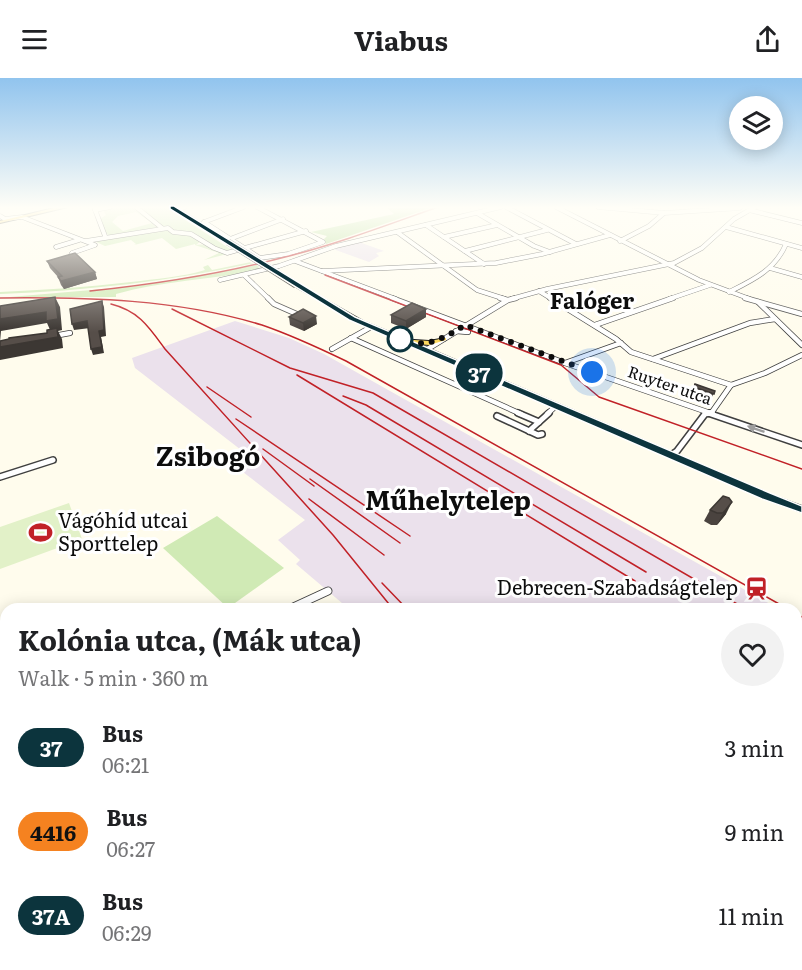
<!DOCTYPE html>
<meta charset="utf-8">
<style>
:root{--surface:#fff;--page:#f2f2f2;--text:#202124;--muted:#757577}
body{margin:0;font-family:Literata,serif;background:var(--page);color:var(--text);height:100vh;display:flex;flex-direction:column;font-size:22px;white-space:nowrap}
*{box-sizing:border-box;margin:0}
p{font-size:20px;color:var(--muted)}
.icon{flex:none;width:33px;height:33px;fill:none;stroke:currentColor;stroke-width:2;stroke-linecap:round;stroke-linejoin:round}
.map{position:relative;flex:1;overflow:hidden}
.drawer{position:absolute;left:0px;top:525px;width:802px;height:368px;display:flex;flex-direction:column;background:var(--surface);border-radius:18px 18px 0 0;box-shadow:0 3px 15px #0003}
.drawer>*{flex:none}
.badge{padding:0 12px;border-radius:20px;font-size:21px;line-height:39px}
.tools{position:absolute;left:729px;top:18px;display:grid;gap:12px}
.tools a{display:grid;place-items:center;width:54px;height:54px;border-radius:50%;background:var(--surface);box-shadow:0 3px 15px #0003;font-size:30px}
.you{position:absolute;width:30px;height:30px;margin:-15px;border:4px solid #fff;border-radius:50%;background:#1a73e8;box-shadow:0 0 0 9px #1a73e833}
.map>.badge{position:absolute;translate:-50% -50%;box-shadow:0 0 0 3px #fff}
.round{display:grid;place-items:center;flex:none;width:63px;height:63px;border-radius:32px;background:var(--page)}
.head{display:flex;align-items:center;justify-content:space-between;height:102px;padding:0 18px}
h1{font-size:28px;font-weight:700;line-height:45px}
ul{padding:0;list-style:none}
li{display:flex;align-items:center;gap:18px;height:84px;padding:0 18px}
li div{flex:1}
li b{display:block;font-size:22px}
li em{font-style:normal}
li .badge{min-width:66px;font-weight:700;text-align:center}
header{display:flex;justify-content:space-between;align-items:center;height:78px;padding:0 18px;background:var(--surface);font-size:27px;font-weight:700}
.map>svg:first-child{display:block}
.industrial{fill:#ebe1ec}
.green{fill:#d0eab5;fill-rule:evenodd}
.forest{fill:#b4dc94}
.pitch{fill:#e2f1c8}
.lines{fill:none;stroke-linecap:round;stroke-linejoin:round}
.street-far4-casing{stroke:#404040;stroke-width:5}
.street-far3-casing{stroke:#404040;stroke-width:6}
.street-far2-casing{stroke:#404040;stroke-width:8}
.street-far1-casing{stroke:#404040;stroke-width:9}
.street-casing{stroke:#404040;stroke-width:11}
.secondary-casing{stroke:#2f2f2f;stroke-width:2}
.primary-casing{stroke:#1e1e1e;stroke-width:2}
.street-far4{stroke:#fff;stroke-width:4}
.street-far3{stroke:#fff;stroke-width:4.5}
.street-far2{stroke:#fff;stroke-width:5}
.street-far1{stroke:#fff;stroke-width:7}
.street{stroke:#fff;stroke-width:9}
.secondary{fill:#fff6a8;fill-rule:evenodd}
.primary{fill:#fcd85f;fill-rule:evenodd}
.rail{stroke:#c12127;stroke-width:1.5}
.primary-bridge-casing{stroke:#1e1e1e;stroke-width:7;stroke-linecap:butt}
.primary-bridge{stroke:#fcd85f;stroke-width:5}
.wall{fill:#4a433f}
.shaded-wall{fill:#3c3733}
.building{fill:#564e49;stroke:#3c3733;stroke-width:1.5}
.oneway{fill:#9e9e9e}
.line{fill:#0c343d;stroke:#fff;stroke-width:1.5}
.walk{stroke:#0d0d0d;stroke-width:6;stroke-dasharray:0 10.8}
.stop-dot{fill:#fff;stroke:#0c343d;stroke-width:3}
.labels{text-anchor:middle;stroke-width:6;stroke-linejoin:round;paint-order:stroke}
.far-street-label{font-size:16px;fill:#0d0d0d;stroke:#fff}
.poi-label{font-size:20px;fill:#0d0d0d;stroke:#fff;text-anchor:start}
.far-district-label{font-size:22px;font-weight:bold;fill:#0d0d0d;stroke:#fff}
.district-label{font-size:26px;font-weight:bold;fill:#0d0d0d;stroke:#fff}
</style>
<header><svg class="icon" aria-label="menu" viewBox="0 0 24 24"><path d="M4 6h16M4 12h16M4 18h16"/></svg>Viabus<svg class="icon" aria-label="share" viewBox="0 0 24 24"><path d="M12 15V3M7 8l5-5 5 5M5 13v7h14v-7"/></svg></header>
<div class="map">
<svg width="802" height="892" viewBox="0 0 802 892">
<rect width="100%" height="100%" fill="#fffced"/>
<g class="industrial">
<polygon points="359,164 384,173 376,175 379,178 369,184 333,171"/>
<polygon points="235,243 289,260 324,276 779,531 349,531 296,486 300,482 278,462 305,442 230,384 245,375 135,290 132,280"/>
<polygon points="797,541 802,544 802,665 797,673"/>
</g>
<g class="green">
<path d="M 96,129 L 135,129 L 158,149 L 122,156 L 169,151 L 173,153 L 171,149 L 162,149 L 142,131 L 140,132 L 140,129 L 165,129 L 235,174 L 223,174 L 189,154 L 201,163 L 196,167 C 209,164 215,175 227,176 L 204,182 L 219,175 L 195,167 L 195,166 L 176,171 L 162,160 L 134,167 L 136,166 L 131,162 L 105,168 L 94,163 L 109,158 L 105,154 L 100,141 L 106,137 L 103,132 L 98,132 ZM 136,134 L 152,145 L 123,153 L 112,144 L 118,138 Z"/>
<path d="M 251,184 L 250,185 L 254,185 C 170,203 86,213 0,216 L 0,214 C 44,212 87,209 131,204 C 156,201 182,199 205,192 L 203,189 L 208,187 L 212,192 Z"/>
<path d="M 257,187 L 259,189 L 258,190 L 263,191 C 215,202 165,202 116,216 L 116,219 L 10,219 L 138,208 Z"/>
<polygon points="217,438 284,490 228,530 163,470"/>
</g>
<polygon class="forest" points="390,129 433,129 326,166 324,161 327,158 311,154 394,136 387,130"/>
<polygon class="pitch" points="69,425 82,461 0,491 0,449"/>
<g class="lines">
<defs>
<g id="street-far4">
<polyline points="94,129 105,158"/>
<polyline points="136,129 162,150"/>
<polyline points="506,129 576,166"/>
<polyline points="556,129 699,202 750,221"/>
<polyline points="598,129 664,135 740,130"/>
<polyline points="95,132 110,129"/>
<polyline points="176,132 185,129"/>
<polyline points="749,132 802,145"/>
<polyline points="477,135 534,168 550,174"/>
<polyline points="0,138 5,141 22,139 95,167 72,175 70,179"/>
<polyline points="204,144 260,180 288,176 323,164 257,129"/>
<polyline points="204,144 244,129"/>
<polyline points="426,147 484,186"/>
<polyline points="726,149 802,170"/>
<polyline points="397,154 477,212 505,221"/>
<polyline points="444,159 497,147"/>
<polyline points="230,161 283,141"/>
<polyline points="86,163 168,150 173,154 191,156 214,170 227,175 306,153"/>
<polyline points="620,163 649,148 664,135"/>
<polyline points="56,169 79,162"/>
<polyline points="465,173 547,152"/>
<polyline points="295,183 396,221"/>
<polyline points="770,190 802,199"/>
<polyline points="322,193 496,185 542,176 610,157"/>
<polyline points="244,197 269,221"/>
<polyline points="220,202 279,188 336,168 501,129"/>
<polyline points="539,213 552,221"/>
<path d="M 729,214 C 753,202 775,192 786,166"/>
<polyline points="511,221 547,211 674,185 702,170 734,141 755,129"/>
<polyline points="669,221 710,207"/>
</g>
<g id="street-far3">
<polyline points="268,220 274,226 299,237"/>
<polyline points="392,220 565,285 713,336"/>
<polyline points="500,220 507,222"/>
<polyline points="550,220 616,261 631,274 731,307"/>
<polyline points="745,220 802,236"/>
<polyline points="758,224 802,267"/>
<polyline points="595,247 673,220"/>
<polyline points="456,253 468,254"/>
<polyline points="54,258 70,255"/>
<polyline points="351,260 521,336"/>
<polyline points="332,271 371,249"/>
<polyline points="426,272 508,222 516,220"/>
<polyline points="653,281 750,245 775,241"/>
<polyline points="565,285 621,265"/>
<polyline points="547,336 556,328"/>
<polyline points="705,336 712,334 731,307 765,295 802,277"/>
</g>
<g id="street-far2">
<polyline points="518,335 539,344"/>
<polyline points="708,335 802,367"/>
<polyline points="497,338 538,357 542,356"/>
<polyline points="529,353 549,335"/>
<polyline points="671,377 677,373 705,336 710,335"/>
<polyline points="0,399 53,382"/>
</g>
<g id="street-far1">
<polyline points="289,531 328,513"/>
<polyline points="0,661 6,658"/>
</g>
<g id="street">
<polyline points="111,886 112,892"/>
<polyline points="331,886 333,892"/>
<polyline points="579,886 585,892"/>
<polyline points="713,886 716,892"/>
<polyline points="67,892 77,886"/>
</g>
<g id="secondary">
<polygon points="802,683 802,698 796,702 796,687"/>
<polygon points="656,886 671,886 668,892 654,892"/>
</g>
<g id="primary">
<polygon points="58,129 68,129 0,145 0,143"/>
<polygon points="170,129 176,129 231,164 226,165"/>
<polygon points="296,205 365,244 411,263 414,262 429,263 446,260 446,262 429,267 418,266 769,416 802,428 802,434 763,420 361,246 294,208 293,207"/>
</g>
</defs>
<use href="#street-far4" class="street-far4-casing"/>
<use href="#street-far3" class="street-far3-casing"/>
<use href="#street-far2" class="street-far2-casing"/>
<use href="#street-far1" class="street-far1-casing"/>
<use href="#street" class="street-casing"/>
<use href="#secondary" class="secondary-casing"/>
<use href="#primary" class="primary-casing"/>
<use href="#street-far4" class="street-far4"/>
<use href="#street-far3" class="street-far3"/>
<use href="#street-far2" class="street-far2"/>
<use href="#street-far1" class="street-far1"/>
<use href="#street" class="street"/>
<use href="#secondary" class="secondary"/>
<use href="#primary" class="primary"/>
<g class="rail">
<polyline points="325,197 561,287 599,319 802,391"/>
<path d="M 90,213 C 156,206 221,196 285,179 C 337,166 387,147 438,129"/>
<path d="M 0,220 C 88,219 177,221 262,247 C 291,257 319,270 346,283 L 788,531"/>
<path d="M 111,226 C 139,233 149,249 165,271 L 333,457 L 393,531"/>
<polyline points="172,231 290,290 373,315 744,530"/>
<polyline points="297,297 635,503"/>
<polyline points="207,309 251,339"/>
<polyline points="343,318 366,327 646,494"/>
<polyline points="236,341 410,458"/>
<polyline points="263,371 314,408"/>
<polyline points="310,401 400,465"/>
<polyline points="309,421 384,477"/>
<polyline points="382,505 407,531"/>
<polyline points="796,536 802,539"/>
</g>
<defs>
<polyline id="primary-bridge" points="228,164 296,207"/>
</defs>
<use href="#primary-bridge" class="primary-bridge-casing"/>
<use href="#primary-bridge" class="primary-bridge"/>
</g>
<g class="wall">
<polygon points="47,183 95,194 97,201 64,211 61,207 58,199 50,190"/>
<polygon points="391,237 426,239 406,251 391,245"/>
<polygon points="289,239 317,246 304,253 290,247"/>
<polygon points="695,306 715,313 711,321 692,314"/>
<polygon points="710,432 726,436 717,447 711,447 704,443"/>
</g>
<g class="shaded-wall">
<polygon points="95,194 97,201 64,211 61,203"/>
<polygon points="55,219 60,229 62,252 58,253 62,261 63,270 0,282 0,269 51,254 47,245 1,253 0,264 0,241"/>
<polygon points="102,223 104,229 106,258 101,259 104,275 93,277 91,271 99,253"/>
<polygon points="426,231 426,239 406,251 406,243"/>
<polygon points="316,238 317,246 304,253 303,245"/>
<polygon points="87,243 90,250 74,252 72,246"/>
<polygon points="732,424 726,436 717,447 723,435"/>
</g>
<g class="building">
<polygon points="75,175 95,194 61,203 58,199 62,198 47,183"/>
<polygon points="55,219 58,241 46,243 46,234 0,241 0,228"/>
<polygon points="102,223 104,252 99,253 102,269 91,271 87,243 72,246 70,231"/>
<polygon points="412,225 426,231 406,243 391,237"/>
<polygon points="303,231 316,238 303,245 289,239"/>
<polygon points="57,250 58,259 0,269 0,263 9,261 9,260 47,255 47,252"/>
<polygon points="695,306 715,313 714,316 694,309"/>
<polygon points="723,418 729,420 732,424 723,435 717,435 710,432"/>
</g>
<defs><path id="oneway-solid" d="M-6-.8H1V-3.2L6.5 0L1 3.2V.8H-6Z" transform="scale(1.5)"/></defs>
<use class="oneway" href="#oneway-solid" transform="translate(756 351) rotate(-161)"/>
<linearGradient id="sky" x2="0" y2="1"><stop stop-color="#91c4ee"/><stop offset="0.51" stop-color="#fffef7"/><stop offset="1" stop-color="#fffef7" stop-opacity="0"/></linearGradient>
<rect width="802" height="254" fill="url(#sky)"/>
<polygon class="line" points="170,128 174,128 355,239 770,415 802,428 802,435 762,421 349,242 170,131"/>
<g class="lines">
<path class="walk" d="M 400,261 C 424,272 445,260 465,247 L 592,294"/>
</g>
<defs>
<symbol id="stadium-bare" viewBox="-9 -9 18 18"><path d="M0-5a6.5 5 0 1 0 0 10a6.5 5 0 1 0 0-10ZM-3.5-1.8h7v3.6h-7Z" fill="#c12127" stroke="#fff" stroke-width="2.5" paint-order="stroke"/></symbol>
<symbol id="station-bare" viewBox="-9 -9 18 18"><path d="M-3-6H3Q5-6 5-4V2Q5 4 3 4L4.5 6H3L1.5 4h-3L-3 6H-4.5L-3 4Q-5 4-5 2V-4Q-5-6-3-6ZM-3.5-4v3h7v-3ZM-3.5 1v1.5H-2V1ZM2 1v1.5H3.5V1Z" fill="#c12127" stroke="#fff" stroke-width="2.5" paint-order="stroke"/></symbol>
</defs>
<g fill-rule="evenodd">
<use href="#stadium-bare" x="24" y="438" width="33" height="33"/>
<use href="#station-bare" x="740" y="494" width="33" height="33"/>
</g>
<circle class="stop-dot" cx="400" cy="261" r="12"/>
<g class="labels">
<g class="far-street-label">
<text transform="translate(670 307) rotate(19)" y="6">Ruyter utca</text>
</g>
<g class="poi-label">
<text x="58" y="450">Vágóhíd utcai<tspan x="58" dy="23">Sporttelep</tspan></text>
<text x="738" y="517" text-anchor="end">Debrecen-Szabadságtelep</text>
</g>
<g class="far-district-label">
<text x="592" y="231">Falóger</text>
</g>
<g class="district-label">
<text x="208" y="388">Zsibogó</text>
<text x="448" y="432">Műhelytelep</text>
</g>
</g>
</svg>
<div class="tools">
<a><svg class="icon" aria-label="layers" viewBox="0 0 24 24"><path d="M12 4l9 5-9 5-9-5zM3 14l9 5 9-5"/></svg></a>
</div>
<div class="you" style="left:592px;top:294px"></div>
<b class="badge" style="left:479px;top:295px;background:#0c343d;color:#fff">37</b>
<section class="drawer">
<div class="head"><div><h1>Kolónia utca, (Mák utca)</h1><p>Walk · 5 min · 360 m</p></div><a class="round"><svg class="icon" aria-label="heart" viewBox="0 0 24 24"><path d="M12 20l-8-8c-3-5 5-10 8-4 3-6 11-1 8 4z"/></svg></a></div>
<ul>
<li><span class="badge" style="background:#0c343d;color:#fff">37</span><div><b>Bus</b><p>06:21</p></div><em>3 min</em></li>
<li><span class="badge" style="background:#f58220;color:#111">4416</span><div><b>Bus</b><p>06:27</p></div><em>9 min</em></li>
<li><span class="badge" style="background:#0c343d;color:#fff">37A</span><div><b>Bus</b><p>06:29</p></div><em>11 min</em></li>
</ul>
</section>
</div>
